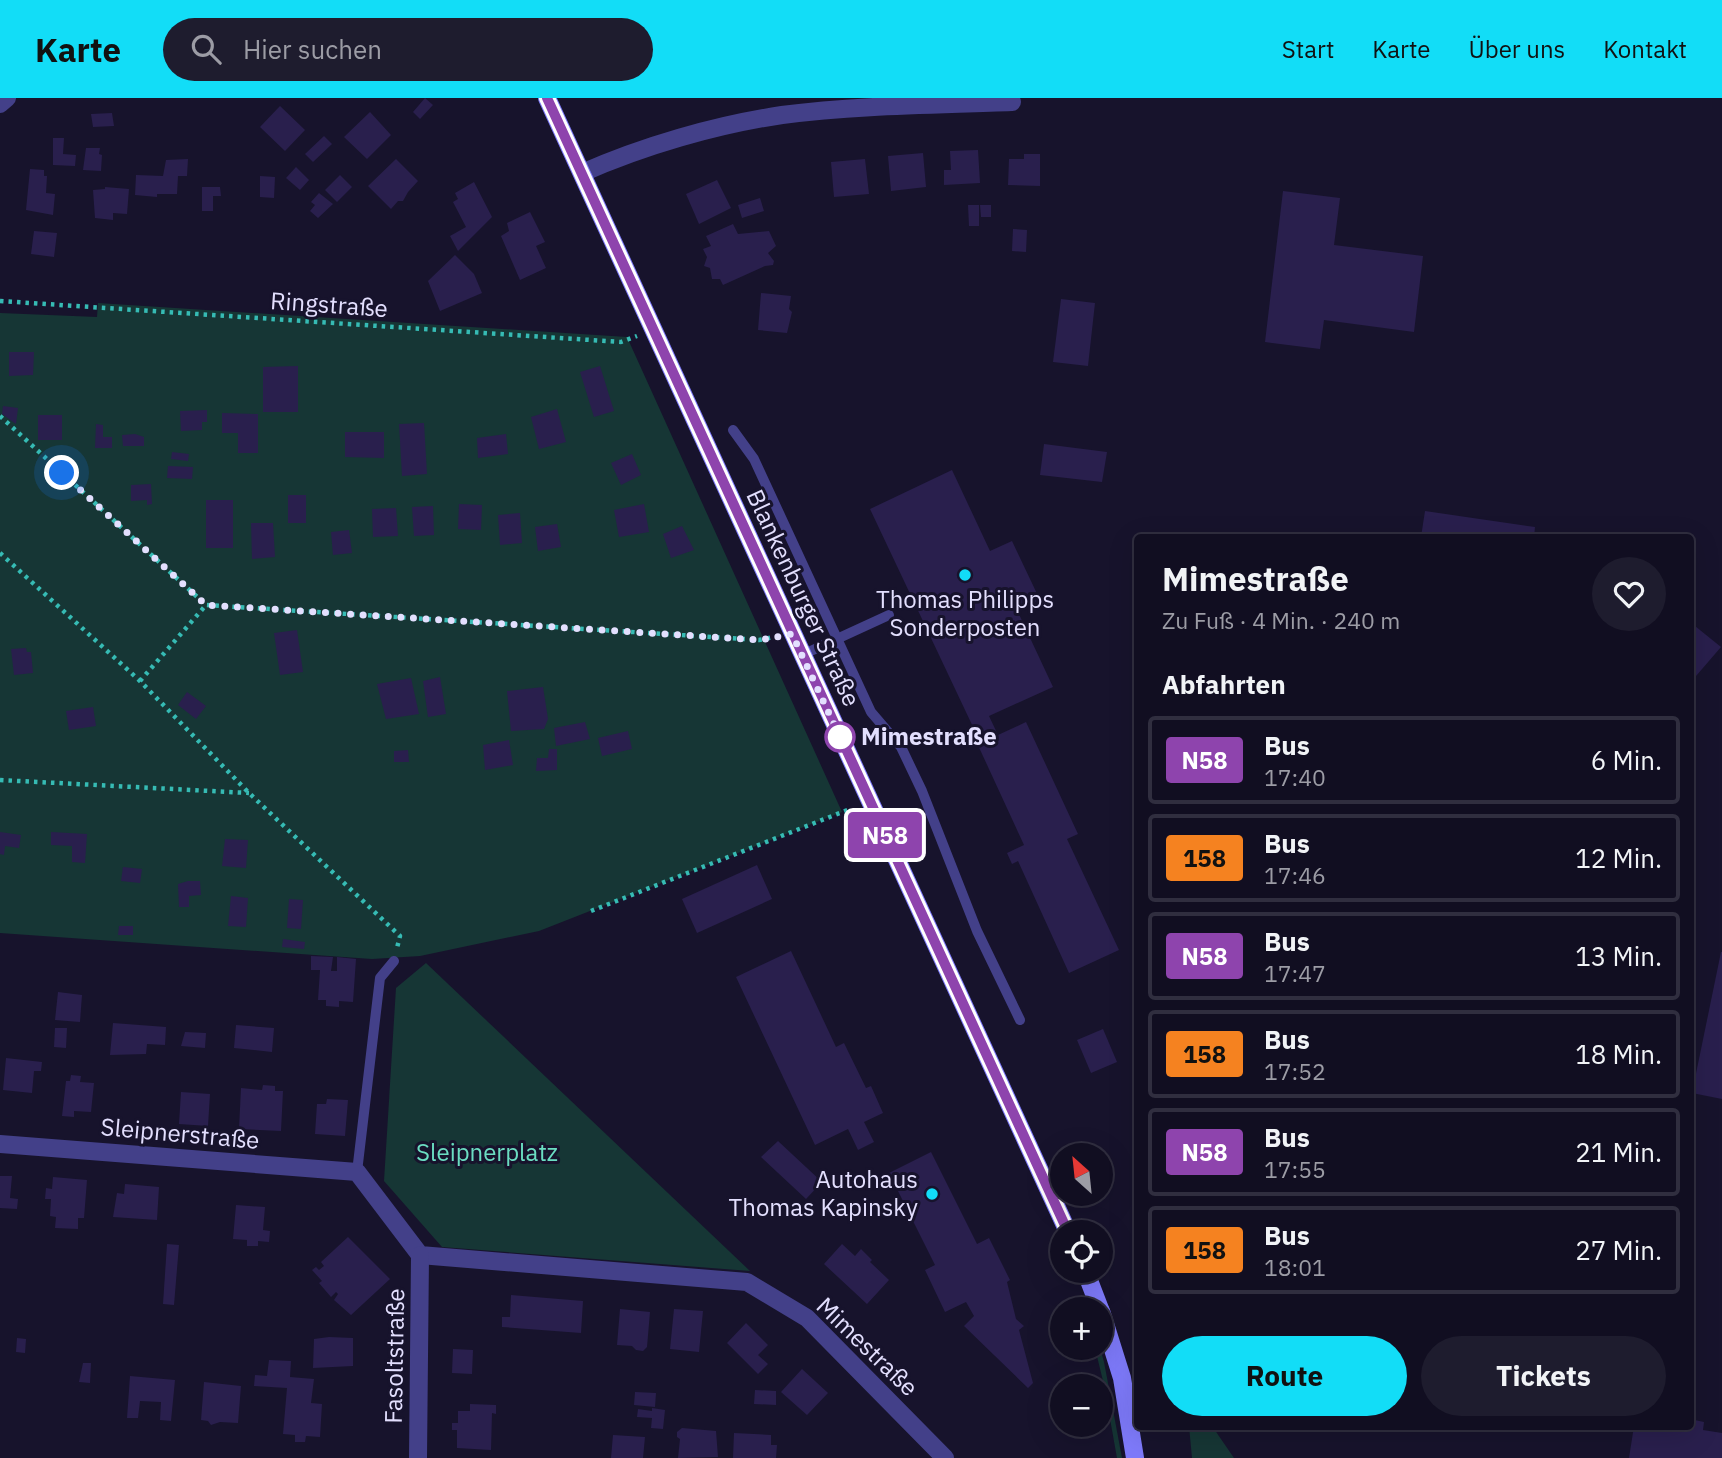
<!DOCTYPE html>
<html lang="de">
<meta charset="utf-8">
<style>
:root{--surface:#110e21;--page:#1e1c2e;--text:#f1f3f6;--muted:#9c9ca5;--line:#302e3f;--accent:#12ddf7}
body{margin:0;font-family:"IBM Plex Sans",sans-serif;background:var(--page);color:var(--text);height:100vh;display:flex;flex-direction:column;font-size:26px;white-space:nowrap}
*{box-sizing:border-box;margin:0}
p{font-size:23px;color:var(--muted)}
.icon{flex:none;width:38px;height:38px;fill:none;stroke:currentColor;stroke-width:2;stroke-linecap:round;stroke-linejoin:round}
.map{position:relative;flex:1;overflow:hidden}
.panel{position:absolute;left:1134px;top:436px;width:560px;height:896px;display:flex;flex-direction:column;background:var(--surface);border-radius:7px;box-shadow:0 7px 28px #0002,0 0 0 2px var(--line)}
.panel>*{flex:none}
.badge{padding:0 14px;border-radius:5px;font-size:24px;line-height:46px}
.needle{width:46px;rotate:333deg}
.buttons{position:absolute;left:1050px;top:1045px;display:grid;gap:14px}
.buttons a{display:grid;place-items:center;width:63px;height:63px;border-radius:50%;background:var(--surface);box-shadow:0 7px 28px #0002,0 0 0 2px var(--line);font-size:35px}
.you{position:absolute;width:35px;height:35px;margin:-18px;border:5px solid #fff;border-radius:50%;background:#1a73e8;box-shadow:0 0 0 10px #1a73e833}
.map>.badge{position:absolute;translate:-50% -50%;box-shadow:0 0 0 4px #fff}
h2{padding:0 28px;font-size:26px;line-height:63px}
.round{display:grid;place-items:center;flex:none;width:74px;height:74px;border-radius:37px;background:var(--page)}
.headline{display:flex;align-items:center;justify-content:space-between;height:119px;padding:0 28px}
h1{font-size:33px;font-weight:700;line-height:52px}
.button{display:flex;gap:14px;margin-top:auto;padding:14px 28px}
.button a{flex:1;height:80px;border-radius:42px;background:var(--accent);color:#111;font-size:28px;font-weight:700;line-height:80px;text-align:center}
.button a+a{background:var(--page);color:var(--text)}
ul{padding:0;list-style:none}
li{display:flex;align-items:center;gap:21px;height:88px;margin:0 14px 10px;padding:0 14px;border:4px solid var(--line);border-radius:7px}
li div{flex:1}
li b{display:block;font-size:26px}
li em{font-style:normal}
li .badge{min-width:77px;font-weight:700;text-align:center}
header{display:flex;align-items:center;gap:42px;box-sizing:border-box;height:98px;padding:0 35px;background:var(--accent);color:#111}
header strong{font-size:33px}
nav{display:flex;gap:38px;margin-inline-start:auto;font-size:24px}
.search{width:490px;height:63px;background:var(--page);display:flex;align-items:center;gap:18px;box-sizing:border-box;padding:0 24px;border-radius:38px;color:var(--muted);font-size:26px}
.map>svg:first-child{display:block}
.green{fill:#163635}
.building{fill:#291f4d}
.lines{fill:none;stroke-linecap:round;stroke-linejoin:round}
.path{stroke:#36bbb4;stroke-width:4.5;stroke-dasharray:3.5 5;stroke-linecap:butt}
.lane{stroke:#434089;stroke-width:10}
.street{stroke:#434089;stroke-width:18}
.secondary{stroke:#7e7afa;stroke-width:18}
.line-casing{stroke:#fff;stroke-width:16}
.line{stroke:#8e44ad;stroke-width:10}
.walk{stroke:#e3dffe;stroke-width:7;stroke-dasharray:0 12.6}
.poi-dot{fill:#12ddf7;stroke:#17132c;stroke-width:2.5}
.stop-dot{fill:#fff;stroke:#8e44ad;stroke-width:3.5}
.labels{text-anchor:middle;stroke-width:6;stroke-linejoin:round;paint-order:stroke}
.street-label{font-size:24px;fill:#e3dffe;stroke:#17132c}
.poi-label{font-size:24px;fill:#e3dffe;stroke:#17132c}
.stop-label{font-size:24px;font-weight:bold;fill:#e3dffe;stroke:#17132c;text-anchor:start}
.park-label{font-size:24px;fill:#6bddc2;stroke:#17132c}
</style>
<header>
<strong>Karte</strong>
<div class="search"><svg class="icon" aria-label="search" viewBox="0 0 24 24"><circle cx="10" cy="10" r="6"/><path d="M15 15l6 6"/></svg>Hier suchen</div>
<nav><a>Start</a><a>Karte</a><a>Über uns</a><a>Kontakt</a></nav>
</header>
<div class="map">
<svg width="1722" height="1360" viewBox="0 0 1722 1360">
<rect width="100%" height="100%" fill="#17132c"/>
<g class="green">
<polygon points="98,205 627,239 842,714 539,833 420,858 372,861 0,835 0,215 97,219"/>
<polygon points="426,865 750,1173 442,1149 384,1083 396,890"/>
<polygon points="1095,1250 1100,1250 1104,1264 1122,1360 1117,1360 1104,1287"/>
<polygon points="1189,1328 1212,1328 1234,1360 1192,1360"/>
</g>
<g class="building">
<polygon points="425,0 433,7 420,21 413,14"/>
<polygon points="280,8 305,32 285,53 260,29"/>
<polygon points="370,14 391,37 367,61 344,39"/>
<polygon points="112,15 114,28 93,29 91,16"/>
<polygon points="324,38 332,46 313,64 305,56"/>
<polygon points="53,40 64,40 63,56 76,57 75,68 53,67"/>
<polygon points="86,50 100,50 99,56 102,57 101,73 83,72"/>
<polygon points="978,52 980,85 944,87 944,72 951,72 950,53"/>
<polygon points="923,55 926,89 891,93 888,58"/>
<polygon points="1024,56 1040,56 1040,88 1008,87 1009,61 1024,61"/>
<polygon points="188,61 187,78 178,78 177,96 157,96 157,99 135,97 136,77 163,78 166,62"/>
<polygon points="396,61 418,83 408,94 403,103 398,103 391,111 368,88"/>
<polygon points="865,61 869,96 834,99 831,64"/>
<polygon points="296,69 309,82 300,92 286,80"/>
<polygon points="30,71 44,72 44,78 47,78 46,95 55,96 53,117 26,112"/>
<polygon points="340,77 352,89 337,104 325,92"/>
<polygon points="260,78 275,79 274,100 260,99"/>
<polygon points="717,82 731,110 699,126 686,96"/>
<polygon points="474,84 492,119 458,153 450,138 466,129 453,104 458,101 455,95"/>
<polygon points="105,89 129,91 127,116 113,115 113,122 95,120 93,92 105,91"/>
<polygon points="202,89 220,89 221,98 213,98 213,113 202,113"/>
<polygon points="1283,93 1340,100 1334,147 1423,158 1414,234 1324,222 1320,251 1265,244"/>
<polygon points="319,95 333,106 318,120 310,113 315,107 311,104"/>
<polygon points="760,100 764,113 742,120 738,107"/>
<polygon points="968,107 979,107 979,128 969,128"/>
<polygon points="980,107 991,107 991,119 981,119"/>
<polygon points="530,114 545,144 536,148 546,170 520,182 501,138 509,133 507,125"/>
<polygon points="733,126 738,136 769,133 776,148 768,155 774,163 773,167 765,168 723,187 720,181 712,181 710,170 704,168 707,159 703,151 711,148 706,138"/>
<polygon points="1013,131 1027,132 1026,154 1012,153"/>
<polygon points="34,133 57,135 54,159 31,156"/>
<polygon points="455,157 474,176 482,195 440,213 428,183"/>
<polygon points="761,195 791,198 789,211 792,214 787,235 758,232"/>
<polygon points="1061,201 1095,205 1088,268 1053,264"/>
<polygon points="9,254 34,254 33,277 9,278"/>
<polygon points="298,268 298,314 263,314 263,269"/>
<polygon points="600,268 614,313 594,319 580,274"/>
<polygon points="3,308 18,310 16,326 2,316"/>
<polygon points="557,311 566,344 539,351 531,319"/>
<polygon points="207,312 207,324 202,324 202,332 181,333 180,313"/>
<polygon points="222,315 258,316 258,355 238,355 238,335 222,335"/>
<rect x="38" y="317" width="24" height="25"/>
<polygon points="424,325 427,376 402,378 399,326"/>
<polygon points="96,326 103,327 103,339 112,339 112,350 95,350"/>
<polygon points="345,334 384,334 384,360 345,359"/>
<polygon points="135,336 144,339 144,348 123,348 122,337"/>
<polygon points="506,336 508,356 478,360 477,340"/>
<polygon points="1044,346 1107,354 1102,384 1040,377"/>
<polygon points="172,354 189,356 188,363 171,361"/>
<polygon points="632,356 641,377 621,387 611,365"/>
<polygon points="168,368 193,369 192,381 167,380"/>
<polygon points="952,372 990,453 1012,443 1040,502 1017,512 1053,589 989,618 998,637 1026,624 1078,736 1067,741 1119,852 1069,875 1018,763 1012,766 1007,755 1024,747 971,632 974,631 870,411"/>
<polygon points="151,386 152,406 147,407 147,402 131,403 131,387"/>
<rect x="288" y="397" width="18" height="28"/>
<rect x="206" y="402" width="27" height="48"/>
<polygon points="459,406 482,407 481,432 458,431"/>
<polygon points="644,406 649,434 619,439 614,412"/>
<polygon points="433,408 434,437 414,438 412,409"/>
<polygon points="396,410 398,438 373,439 372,411"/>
<polygon points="1425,413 1535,429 1534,439 1421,439"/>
<polygon points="520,415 522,445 500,447 498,417"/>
<polygon points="251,425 273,425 275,459 252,461"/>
<polygon points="557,426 561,449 538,453 535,429"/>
<polygon points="682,428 694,452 671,460 663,436"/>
<polygon points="349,432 352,455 333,457 331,434"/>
<polygon points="1690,524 1721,549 1690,585"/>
<polygon points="297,532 303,574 280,577 274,535"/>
<polygon points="26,550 27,554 31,554 33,575 14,577 11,551"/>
<polygon points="440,579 446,616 428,619 423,583"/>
<polygon points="411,580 419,616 386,621 377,586"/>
<polygon points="543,589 548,621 544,631 511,633 507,593"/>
<polygon points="187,594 206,608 196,621 178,607"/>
<polygon points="93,609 96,628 69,632 66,613"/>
<polygon points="585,624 590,641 556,648 554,630"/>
<polygon points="628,633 632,651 602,658 598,640"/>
<polygon points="509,642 513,667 485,672 483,647"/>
<polygon points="549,651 557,651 557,672 536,673 537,660 548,660"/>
<polygon points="408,652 409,664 394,664 394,653"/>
<polygon points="0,734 21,737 19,750 5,748 4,757 0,756"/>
<polygon points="51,734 87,736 85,765 72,764 72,748 51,747"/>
<polygon points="225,741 248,742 246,770 222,768"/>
<polygon points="757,767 772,801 697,835 682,801"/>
<polygon points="123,769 142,771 140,785 121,783"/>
<polygon points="188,783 200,783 201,797 189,798 189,809 179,809 178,786"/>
<polygon points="231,798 248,800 246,829 228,828"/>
<polygon points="289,801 303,802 301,831 287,830"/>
<polygon points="119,828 133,828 133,837 118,837"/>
<polygon points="283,841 305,844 304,851 282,849"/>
<polygon points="791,853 836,949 844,945 866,990 871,988 883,1015 864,1024 874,1044 858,1052 848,1031 815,1047 736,879"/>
<polygon points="1721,854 1722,854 1722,1001 1692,995"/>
<polygon points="311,858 333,859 331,873 337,873 337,859 356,861 353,904 339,903 339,909 326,908 326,902 318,902 320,872 311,872"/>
<polygon points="58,894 82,897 80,924 55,922"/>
<polygon points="113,925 166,929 165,947 147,946 146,956 110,957"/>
<polygon points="236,927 274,930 272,954 234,950"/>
<polygon points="55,930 67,930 66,950 54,949"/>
<polygon points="1103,931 1117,964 1091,975 1077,942"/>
<polygon points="185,934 206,935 205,950 181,948"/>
<polygon points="6,960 42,964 41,973 34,973 32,995 3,992"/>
<polygon points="71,977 81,978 80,984 94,985 91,1014 74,1013 74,1019 62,1018 66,983 70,983"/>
<polygon points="263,987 275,988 275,993 283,993 281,1033 239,1031 241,990 262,992"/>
<polygon points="181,994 210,996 208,1028 179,1026"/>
<polygon points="327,1001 348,1002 345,1038 315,1036 317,1006 326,1006"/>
<polygon points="778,1043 822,1084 806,1101 761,1059"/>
<polygon points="931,1054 977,1146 989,1140 1010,1182 1007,1184 1016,1221 1024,1228 1019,1232 1033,1285 1028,1290 964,1228 974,1218 966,1204 945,1214 925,1172 935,1167 889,1075"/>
<polygon points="0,1078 12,1078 10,1100 18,1101 17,1111 0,1110"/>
<polygon points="53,1079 87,1082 84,1120 78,1120 78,1131 55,1130 56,1119 50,1118 51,1101 45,1101 46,1090 52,1091"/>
<polygon points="125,1086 159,1089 157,1122 113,1119 117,1095 124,1096"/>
<polygon points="236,1107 265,1109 263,1132 270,1133 269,1144 258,1143 258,1148 247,1148 247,1142 233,1141"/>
<polygon points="348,1139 390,1181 351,1217 334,1202 338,1196 336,1194 331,1199 319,1185 322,1183 312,1172 316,1169 319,1172 324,1168 321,1164"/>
<polygon points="167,1146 179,1147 174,1207 163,1206"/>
<polygon points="842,1146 855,1158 861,1151 872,1162 870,1164 889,1182 867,1206 824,1166"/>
<polygon points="511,1197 583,1203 581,1235 502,1229 502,1219 510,1219"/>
<polygon points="620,1211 650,1214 647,1249 643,1253 636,1252 632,1248 617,1247"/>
<polygon points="674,1211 703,1213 699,1254 670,1251"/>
<polygon points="746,1225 768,1247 758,1257 768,1266 758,1276 727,1245"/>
<polygon points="329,1239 353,1240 353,1268 313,1270 314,1241"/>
<polygon points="17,1240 26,1241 25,1255 16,1254"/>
<polygon points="453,1251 473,1252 472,1276 452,1275"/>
<polygon points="269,1262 291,1263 290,1279 314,1281 311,1305 322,1306 320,1339 306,1338 305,1344 295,1344 295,1337 283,1336 287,1290 254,1288 255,1277 267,1278"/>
<polygon points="83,1265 91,1265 90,1285 79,1284"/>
<polygon points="802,1271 828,1295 807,1317 781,1294"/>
<polygon points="130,1278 175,1282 171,1323 160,1322 161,1304 140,1303 138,1320 127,1320"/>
<polygon points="204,1284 241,1288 238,1325 220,1324 211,1327 208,1323 201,1322"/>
<polygon points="755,1292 776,1293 776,1307 754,1306"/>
<polygon points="635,1294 656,1295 655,1309 634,1307"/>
<polygon points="470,1306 496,1307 496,1316 492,1315 491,1352 457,1350 457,1332 452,1332 452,1325 458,1325 458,1313 470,1313"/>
<polygon points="652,1310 665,1312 663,1331 651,1330 652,1320 637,1319 638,1311 652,1313"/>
<polygon points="1690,1321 1704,1324 1703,1332 1722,1335 1722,1360 1629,1360 1634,1328 1690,1328"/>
<polygon points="682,1330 716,1333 718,1359 678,1360 680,1341 677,1339 677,1334"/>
<polygon points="734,1335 771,1337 771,1347 777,1347 776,1360 733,1360"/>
<polygon points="613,1337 645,1339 643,1360 611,1360"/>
</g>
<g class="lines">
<g class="path">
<polyline points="0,203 621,244 637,238"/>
<polyline points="0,318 206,507 759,542 774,539"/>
<polyline points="0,455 140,583 249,695 400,838 397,850"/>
<polyline points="140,583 206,507"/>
<polyline points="0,682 249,695"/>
<polyline points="591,813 850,711"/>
</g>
<g class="lane">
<polyline points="733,332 754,361 871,614 901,649 922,693 977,833 1020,922"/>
<polyline points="802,557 889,517"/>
<polyline points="357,1074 380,880 394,863"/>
</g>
<g class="street">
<polyline points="0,6 7,0"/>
<path d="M 582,75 C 643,48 715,27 782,17 C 858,7 935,7 1012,4"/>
<polyline points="0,1046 357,1074 420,1157 747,1184 807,1220 945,1360"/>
<polyline points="418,1360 420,1157"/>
</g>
<g class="secondary">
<polyline points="547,0 1068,1134"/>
<polyline points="1085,1172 1100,1211"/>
<polyline points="1101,1213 1122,1280 1135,1360"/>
</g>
</g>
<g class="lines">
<defs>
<polyline id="line" points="547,0 1068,1134"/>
</defs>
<use href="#line" class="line-casing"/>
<use href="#line" class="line"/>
<polyline class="walk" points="62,375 206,507 760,542 792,536 840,639"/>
</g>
<g class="poi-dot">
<circle cx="965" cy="477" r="7"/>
<circle cx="932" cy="1096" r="7"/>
</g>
<circle class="stop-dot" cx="840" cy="639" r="14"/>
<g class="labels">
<g class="street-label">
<text transform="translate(329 207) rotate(4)" y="8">Ringstraße</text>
<text transform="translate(803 500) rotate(65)" y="8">Blankenburger Straße</text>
<text transform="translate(180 1036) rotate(5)" y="8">Sleipnerstraße</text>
<text transform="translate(867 1249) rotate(44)" y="8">Mimestraße</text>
<text transform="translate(395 1258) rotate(-89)" y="8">Fasoltstraße</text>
</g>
<g class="poi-label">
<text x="965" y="510">Thomas Philipps<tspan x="965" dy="28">Sonderposten</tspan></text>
<text x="918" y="1090" text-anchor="end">Autohaus<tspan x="918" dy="28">Thomas Kapinsky</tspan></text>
</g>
<g class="stop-label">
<text x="861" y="647">Mimestraße</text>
</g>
<g class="park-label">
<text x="487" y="1063">Sleipnerplatz</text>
</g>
</g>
</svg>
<div class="buttons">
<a><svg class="needle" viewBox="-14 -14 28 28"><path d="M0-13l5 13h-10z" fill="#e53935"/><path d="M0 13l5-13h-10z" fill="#9c9ca5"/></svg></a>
<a><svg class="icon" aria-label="locate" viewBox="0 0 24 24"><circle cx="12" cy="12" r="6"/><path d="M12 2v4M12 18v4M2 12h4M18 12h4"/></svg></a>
<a>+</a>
<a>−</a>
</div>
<div class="you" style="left:62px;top:375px"></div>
<b class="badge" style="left:885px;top:737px;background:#8e44ad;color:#fff">N58</b>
<section class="panel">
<div class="headline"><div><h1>Mimestraße</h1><p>Zu Fuß · 4 Min. · 240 m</p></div><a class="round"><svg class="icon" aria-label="heart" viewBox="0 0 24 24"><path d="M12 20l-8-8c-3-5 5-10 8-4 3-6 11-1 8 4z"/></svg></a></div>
<h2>Abfahrten</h2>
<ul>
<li><span class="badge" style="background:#8e44ad;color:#fff">N58</span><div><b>Bus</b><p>17:40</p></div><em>6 Min.</em></li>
<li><span class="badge" style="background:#f58220;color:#111">158</span><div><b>Bus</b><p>17:46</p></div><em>12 Min.</em></li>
<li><span class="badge" style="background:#8e44ad;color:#fff">N58</span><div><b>Bus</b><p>17:47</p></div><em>13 Min.</em></li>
<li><span class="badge" style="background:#f58220;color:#111">158</span><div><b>Bus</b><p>17:52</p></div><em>18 Min.</em></li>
<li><span class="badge" style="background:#8e44ad;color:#fff">N58</span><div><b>Bus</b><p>17:55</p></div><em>21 Min.</em></li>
<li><span class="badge" style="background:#f58220;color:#111">158</span><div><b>Bus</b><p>18:01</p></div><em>27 Min.</em></li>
</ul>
<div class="button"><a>Route</a><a>Tickets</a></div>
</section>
</div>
